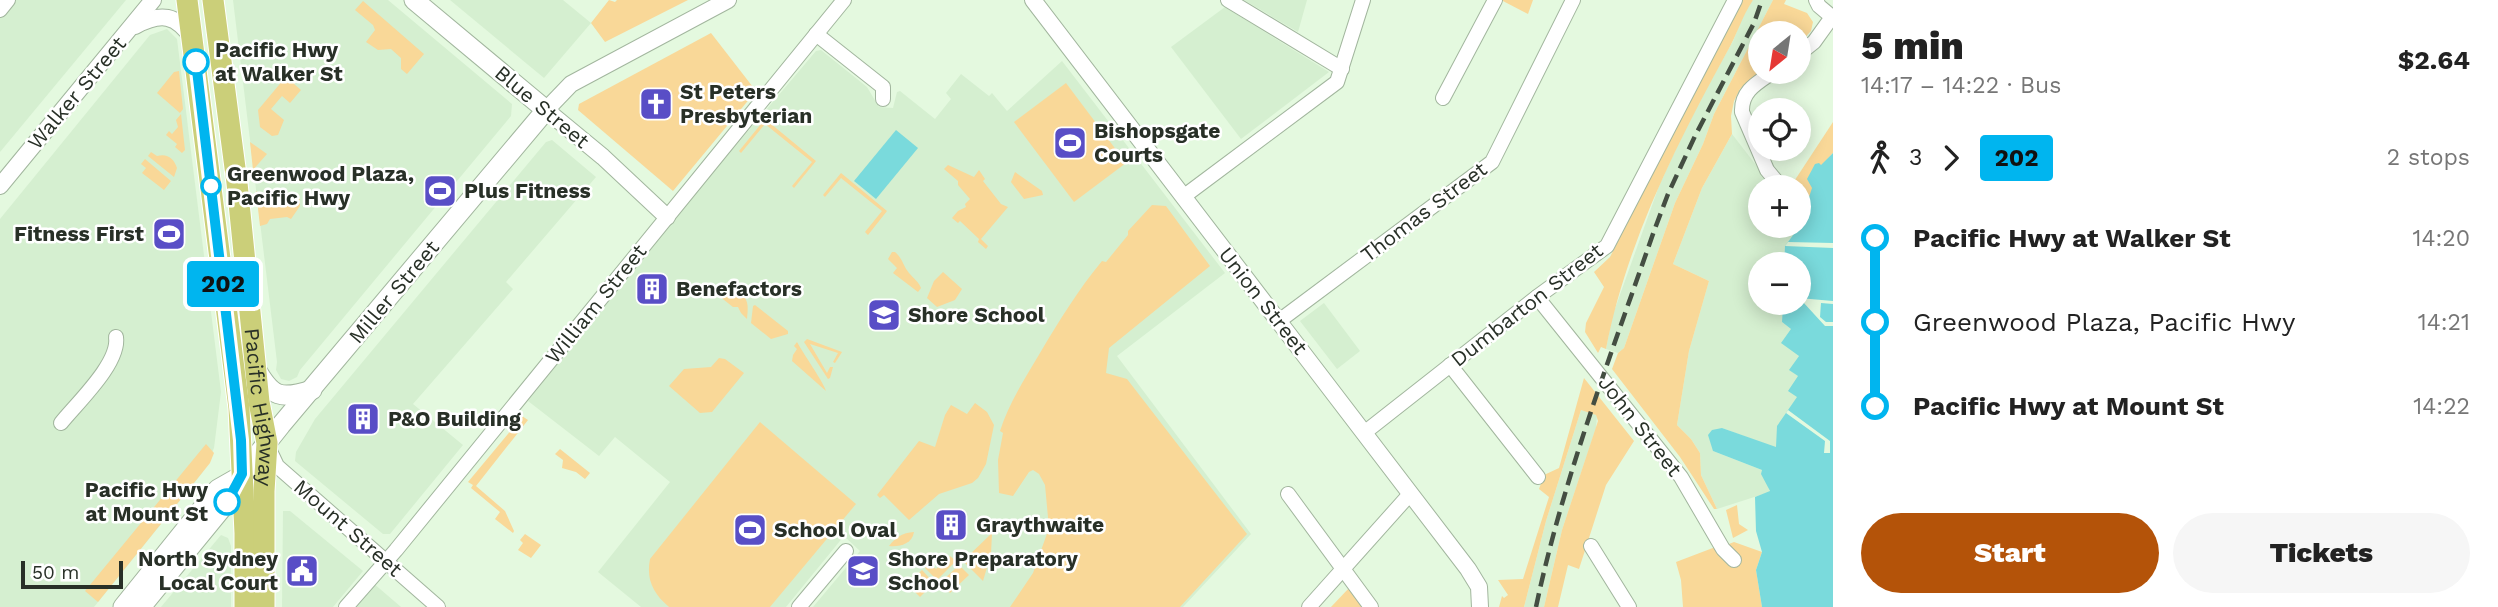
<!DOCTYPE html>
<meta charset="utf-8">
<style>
:root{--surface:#fff;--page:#f6f6f6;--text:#222;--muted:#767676;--accent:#b45309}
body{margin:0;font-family:"Work Sans",sans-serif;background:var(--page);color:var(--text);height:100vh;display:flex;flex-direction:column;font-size:26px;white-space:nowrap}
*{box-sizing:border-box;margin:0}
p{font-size:23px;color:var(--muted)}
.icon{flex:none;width:38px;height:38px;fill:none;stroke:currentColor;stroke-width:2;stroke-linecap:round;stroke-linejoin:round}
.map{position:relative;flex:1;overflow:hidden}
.sheet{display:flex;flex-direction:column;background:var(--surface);width:665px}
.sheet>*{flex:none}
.badge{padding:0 14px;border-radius:5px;font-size:24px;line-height:46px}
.needle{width:46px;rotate:210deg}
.fabs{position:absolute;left:1748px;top:21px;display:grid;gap:14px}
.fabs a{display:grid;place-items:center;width:63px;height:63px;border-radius:50%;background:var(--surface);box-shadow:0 4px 18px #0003;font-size:35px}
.scale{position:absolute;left:21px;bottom:18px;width:102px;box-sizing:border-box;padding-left:7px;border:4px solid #283027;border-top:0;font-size:19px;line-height:24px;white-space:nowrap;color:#283027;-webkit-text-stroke:5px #fff;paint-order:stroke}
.map>.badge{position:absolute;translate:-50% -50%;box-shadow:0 0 0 4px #fff}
.legs{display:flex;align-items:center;gap:10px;height:77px;padding:0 28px;font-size:23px}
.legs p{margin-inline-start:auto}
.head{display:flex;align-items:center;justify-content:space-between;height:119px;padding:0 28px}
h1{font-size:38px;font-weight:800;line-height:52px}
.cta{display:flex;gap:14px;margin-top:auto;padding:14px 28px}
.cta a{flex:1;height:80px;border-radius:42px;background:var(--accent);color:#fff;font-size:28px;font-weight:800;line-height:80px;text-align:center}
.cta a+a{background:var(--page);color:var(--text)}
ul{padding:0 28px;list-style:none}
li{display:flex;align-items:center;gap:24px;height:84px;font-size:26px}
li i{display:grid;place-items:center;width:10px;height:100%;margin:0 9px;background:currentColor}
li i::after{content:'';width:18px;height:18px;margin:-9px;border:5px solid;border-radius:50%;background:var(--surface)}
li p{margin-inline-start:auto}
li:first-child i{background:linear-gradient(#0000 50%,currentColor 0)}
li:last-child i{background:linear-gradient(currentColor 50%,#0000 0)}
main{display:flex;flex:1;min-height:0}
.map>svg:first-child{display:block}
.built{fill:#d5efd0}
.green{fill:#f9d898}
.water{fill:#7adadc}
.pier{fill:#e4f9df}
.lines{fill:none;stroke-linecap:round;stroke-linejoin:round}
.minor-casing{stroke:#a2b69e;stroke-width:16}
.tertiary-casing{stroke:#a2b69e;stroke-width:18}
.secondary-casing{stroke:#a2b69e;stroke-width:21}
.primary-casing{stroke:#fff;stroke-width:23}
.minor{stroke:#fff;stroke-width:14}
.tertiary{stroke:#fff;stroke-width:16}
.secondary{stroke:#fff;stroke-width:19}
.primary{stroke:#cbcf79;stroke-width:21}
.rail{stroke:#444e42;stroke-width:4.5;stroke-dasharray:14 7;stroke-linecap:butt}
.line-1-casing{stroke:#fff;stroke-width:16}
.line-1{stroke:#00b5ef;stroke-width:10}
.stop-1-dot{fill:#fff;stroke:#00b5ef;stroke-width:3.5}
.labels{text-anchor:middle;stroke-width:5;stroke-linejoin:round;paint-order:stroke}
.stop-label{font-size:21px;font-weight:bold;fill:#283027;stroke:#fff;text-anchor:start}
.poi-label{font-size:21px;font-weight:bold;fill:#283027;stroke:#fff;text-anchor:start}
.street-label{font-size:21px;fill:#283027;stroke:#fff}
</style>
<main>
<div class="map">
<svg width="1833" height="607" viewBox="0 0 1833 607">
<rect width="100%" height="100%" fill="#e4f9df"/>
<g class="built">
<polygon points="0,0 126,0 0,152"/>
<polygon points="233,0 388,0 512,104 511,116 300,370 297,377 289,381 281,379 276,370 277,362"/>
<polygon points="450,0 563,0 591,23 544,78"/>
<polygon points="1244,0 1307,0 1298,32"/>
<polygon points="1753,0 1773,0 1714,114 1703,144 1675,203 1624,348 1618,353 1606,349 1612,317 1659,186 1689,120 1733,41 1746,8"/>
<polygon points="1225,7 1329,72 1241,139 1171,47"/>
<polygon points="167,29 177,39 221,392 214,448 202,473 94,607 0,607 0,219 150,35"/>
<polygon points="821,50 867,87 879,107 893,108 897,92 900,91 935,119 951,99 946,93 961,74 989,96 992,93 1007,111 1062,61 1225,273 1117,356 1251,534 1183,607 813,607 860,551 844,536 786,607 641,607 598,572 670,482 615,437 599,456 528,401 688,202 816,51"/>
<polygon points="1732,134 1773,187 1760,187 1760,226 1799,226 1799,212 1806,219 1785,246 1784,264 1760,264 1760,303 1783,303 1782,322 1791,329 1799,356 1790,370 1798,376 1798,397 1776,448 1722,428 1713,451 1762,470 1770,492 1717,509 1701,475 1700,453 1691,439 1677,425 1689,351 1709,281 1673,264 1702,188"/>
<polygon points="552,140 596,177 506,282 513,289 413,404 463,445 390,534 383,534 295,461 296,452 315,419 546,142"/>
<polygon points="1324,303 1360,351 1337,369 1300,321"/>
<polygon points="1581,410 1597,415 1596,428 1562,530 1544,607 1524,607 1546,521"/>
<polygon points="283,511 290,511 363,571 333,607 282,607"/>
<polygon points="221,535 228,538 231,546 231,607 161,607"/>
<polygon points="373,583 401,607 354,607"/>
</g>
<g class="green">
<polygon points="609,0 615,2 617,0 688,0 605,42 591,23"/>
<polygon points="1501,0 1533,0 1528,14"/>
<path d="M 1741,0 L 1753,0 C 1742,16 1737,35 1727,52 C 1676,145 1626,244 1606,349 L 1601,347 L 1598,353 L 1585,332 L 1586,323 L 1604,287 L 1594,272 L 1610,257 Z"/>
<polygon points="1773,0 1786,0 1784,4 1807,13 1813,22 1811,31 1799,44 1799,33 1760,33 1760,72 1763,72 1740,89 1734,101 1731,116 1732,134 1702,188 1673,264 1709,281 1689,351 1677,425 1691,439 1700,453 1701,475 1717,509 1714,509 1680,457 1612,369 1618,353 1624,348 1675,203 1703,144 1714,114"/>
<polygon points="363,1 424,54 407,74 401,69 401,58 391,49 378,50 366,42 375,30 373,25 355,10"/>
<polygon points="711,33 756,91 673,191 578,110 579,104"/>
<polygon points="179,71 183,109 180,113 157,93 174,72"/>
<polygon points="293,72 299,77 294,84 301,90 290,103 282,96 271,109 284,120 278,135 272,136 260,127 258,110 289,73"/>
<polygon points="1066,83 1126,163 1074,202 1014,122"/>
<polygon points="181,114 185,150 182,153 175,147 177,144 166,135 169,131 172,134 178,127 176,120"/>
<polygon points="765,119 816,161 794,188 792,186 812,162 765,124 741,153 739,151"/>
<polygon points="1833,122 1833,153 1821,166 1803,216 1799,212 1799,187 1791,186"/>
<polygon points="250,142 267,154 253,170"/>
<path d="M 151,152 L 157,156 C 167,153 174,158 177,168 L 174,177 L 148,156 Z"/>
<polygon points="145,159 171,181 164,190 142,173 146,168 141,164"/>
<polygon points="948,165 974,177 979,170 985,179 983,181 1001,204 1008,207 981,239 988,246 986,249 978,242 979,239 960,221 958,223 952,218 958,211 966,207 965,204 970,199 958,185 958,181 944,169"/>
<polygon points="1015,172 1042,191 1043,195 1024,199 1011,182"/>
<polygon points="841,173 887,211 868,235 865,232 882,211 841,178 825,197 823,195"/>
<polygon points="256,191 272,205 290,204 299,194 300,206 291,219 287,217 270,219 267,224 260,226"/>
<path d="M 1152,205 L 1166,206 L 1210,266 L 1109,348 L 1106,373 L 1127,379 L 1247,534 L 1180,607 L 1010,607 L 1033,573 L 1049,528 L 1045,485 L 1039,474 L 1033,470 L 1029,472 L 1013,496 L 999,493 L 998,460 L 1003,433 L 1000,431 C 1009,403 1025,378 1040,353 C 1059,321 1078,290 1102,261 L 1106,262 L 1128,235 L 1128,231 Z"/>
<path d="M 892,252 L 895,252 C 903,259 903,266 909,273 C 914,279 918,281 921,288 L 918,292 L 893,273 L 897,268 L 888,259 Z"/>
<polygon points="943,272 962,289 955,300 937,307 927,298 934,281"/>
<path d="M 729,284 C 745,297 750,297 747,319 L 741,313 L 738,307 L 733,307 L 719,296 Z"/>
<polygon points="755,305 788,331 788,334 771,339 751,323 753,306"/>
<polygon points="807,339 842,352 835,363 833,362 838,353 810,344 827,373 830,367 833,367 830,378 828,379 804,342"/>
<path d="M 797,342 C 803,353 824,383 826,391 L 792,361 L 793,355 L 797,349 L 794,346 Z"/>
<polygon points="719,358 725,359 744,373 712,412 700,413 669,386 684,369 711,367"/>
<polygon points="1584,378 1634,441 1606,485 1579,569 1568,565 1558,607 1544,607 1562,530 1598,421 1596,415 1581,410 1546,521 1524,607 1499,607 1502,596 1504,598 1508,595 1498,580 1523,579 1549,497 1539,489 1544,475 1559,468"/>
<polygon points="975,403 987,412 994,425 986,464 978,478 972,483 939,494 909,520 884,495 880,498 877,495 919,441 935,447 945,415 951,405 967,414"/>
<polygon points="519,414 528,420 476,486 505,511 514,531 513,533 495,519 500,512 471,488 473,485 468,482 512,429 509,426"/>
<path d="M 760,422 L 856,504 L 770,607 L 669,607 C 653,594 646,579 650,559 Z"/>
<polygon points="206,444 214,453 210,463 98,602 85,591"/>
<polygon points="560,449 590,473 585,479 576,472 562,468 563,460 555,454"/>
<polygon points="1737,505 1739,524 1748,530 1733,538 1726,510"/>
<path d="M 914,532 C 912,544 900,547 889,546 C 896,537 902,533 914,532 Z"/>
<polygon points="992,533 991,554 983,581 963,561"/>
<polygon points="525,534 541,545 531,558 518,550 523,543 520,540"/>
<polygon points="1734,542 1762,552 1756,570 1762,607 1683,607 1681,580 1676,562 1718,546 1738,558 1729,544"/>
<polygon points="950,556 956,561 937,580 925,568 929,563 936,569"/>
<polygon points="959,565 969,575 950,593 940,583"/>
<polygon points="922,570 934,583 920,597 907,584"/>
<polygon points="1349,588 1363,607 1331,607"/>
</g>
<g class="water">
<polygon points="896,130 918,148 876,199 854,181"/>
<polygon points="1833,153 1833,607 1762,607 1756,570 1762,552 1756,531 1755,497 1770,491 1761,474 1762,470 1713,451 1708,435 1712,430 1722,428 1776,447 1777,426 1797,397 1788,391 1798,376 1789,370 1799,356 1781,343 1791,329 1782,322 1783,303 1799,303 1799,264 1784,264 1785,246 1805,219 1803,216 1812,188 1807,179 1815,164 1819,163 1821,165"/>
</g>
<g class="pier">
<polygon points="1788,242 1833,243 1833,248 1785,246"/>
<polygon points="1799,298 1833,301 1833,304 1821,303 1820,317 1826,322 1833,322 1833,326 1825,326 1803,302 1799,301"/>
<polygon points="1788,410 1830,441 1830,453 1824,453 1825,441 1786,413"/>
</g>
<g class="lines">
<defs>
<g id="minor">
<polyline points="1228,0 1342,69"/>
<polyline points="0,10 8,0"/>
<polyline points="816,34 883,87 883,99"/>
<polyline points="1799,54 1814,42 1832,17 1819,6 1816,0"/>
<path d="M 1773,72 C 1757,83 1741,91 1742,112 L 1767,170 L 1781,187"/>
<polyline points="1443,98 1495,0"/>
<polyline points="1183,197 1337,82 1363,0"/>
<polyline points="1537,297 1681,477 1723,549 1734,560"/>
<polyline points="1279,321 1492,162 1573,0"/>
<polyline points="1450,365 1538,477"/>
<path d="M 61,423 C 77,403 120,363 116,337"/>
<polyline points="1364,433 1537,297 1607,246 1735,0"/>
<polyline points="269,449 277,466 438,607"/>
<polyline points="1288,494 1371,607"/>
<polyline points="1591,546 1629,607"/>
<polyline points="346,607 396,550 844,0"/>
<polyline points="799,607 846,551"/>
<polyline points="1309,607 1410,494"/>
</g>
<g id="tertiary">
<polyline points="1033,0 1468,569 1479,587 1480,607"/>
<path d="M 135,26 C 161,12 176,14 193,39"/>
<polyline points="0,186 153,0"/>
<polyline points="667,217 603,157 546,110 571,84 728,0"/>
</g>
<g id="secondary">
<path d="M 256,369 C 272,397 280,400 312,390"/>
<polyline points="123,607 218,489 239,477"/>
<polyline points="141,607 227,502 242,474 281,425 546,110 414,0"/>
</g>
<g id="primary">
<polyline points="187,0 239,408 245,533 245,607"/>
<path id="s1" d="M 213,0 L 237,183 L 259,402 L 267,443 L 264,491 L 264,607"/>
</g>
</defs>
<use href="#minor" class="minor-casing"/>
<use href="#tertiary" class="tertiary-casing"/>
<use href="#secondary" class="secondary-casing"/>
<use href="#primary" class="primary-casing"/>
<use href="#minor" class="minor"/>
<use href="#tertiary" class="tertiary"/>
<use href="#secondary" class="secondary"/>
<use href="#primary" class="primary"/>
<path class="rail" d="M 1536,607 C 1563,479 1611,355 1654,231 L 1668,194 L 1695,136 L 1754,23 L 1762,0"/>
</g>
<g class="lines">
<defs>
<polyline id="line-1" points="196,62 241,440 242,474 227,502"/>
</defs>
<use href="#line-1" class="line-1-casing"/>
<use href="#line-1" class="line-1"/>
</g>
<defs>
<symbol id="church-square" viewBox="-11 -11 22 22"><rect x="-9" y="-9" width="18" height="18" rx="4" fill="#594ec6" stroke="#fff"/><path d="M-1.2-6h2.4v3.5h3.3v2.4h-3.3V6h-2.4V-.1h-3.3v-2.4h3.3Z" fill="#fff"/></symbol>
<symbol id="stadium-square" viewBox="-11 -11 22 22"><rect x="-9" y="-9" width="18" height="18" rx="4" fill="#594ec6" stroke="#fff"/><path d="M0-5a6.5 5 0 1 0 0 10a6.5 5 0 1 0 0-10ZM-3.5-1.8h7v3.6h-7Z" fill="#fff"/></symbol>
<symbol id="building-square" viewBox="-11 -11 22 22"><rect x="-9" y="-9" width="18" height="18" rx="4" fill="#594ec6" stroke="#fff"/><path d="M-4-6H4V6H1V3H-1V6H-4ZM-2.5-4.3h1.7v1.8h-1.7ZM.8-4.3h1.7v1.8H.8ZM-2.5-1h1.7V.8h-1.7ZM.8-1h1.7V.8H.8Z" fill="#fff"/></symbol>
<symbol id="school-square" viewBox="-11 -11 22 22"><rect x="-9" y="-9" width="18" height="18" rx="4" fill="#594ec6" stroke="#fff"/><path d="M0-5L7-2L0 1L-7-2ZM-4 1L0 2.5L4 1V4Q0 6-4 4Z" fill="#fff"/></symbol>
<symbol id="civic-square" viewBox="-11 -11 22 22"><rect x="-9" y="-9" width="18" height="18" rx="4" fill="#594ec6" stroke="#fff"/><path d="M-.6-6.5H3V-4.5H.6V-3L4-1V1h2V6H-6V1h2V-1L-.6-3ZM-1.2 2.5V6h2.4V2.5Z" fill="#fff"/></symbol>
</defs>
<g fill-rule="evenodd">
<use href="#church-square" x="637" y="85" width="38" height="38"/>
<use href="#stadium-square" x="1051" y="124" width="38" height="38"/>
<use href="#stadium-square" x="421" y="172" width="38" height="38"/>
<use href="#stadium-square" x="150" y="215" width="38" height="38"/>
<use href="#building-square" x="633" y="270" width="38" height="38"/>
<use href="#school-square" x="865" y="296" width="38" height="38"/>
<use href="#building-square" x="344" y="400" width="38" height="38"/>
<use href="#building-square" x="932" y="506" width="38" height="38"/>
<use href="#stadium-square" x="731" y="511" width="38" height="38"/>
<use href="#civic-square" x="283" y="552" width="38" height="38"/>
<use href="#school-square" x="844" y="552" width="38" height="38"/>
</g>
<g class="stop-1-dot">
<circle cx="196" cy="62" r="12"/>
<circle cx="211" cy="186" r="9"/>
<circle cx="227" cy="502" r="12"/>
</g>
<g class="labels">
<g class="stop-label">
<text x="215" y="57">Pacific Hwy<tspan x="215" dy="24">at Walker St</tspan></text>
<text x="227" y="181">Greenwood Plaza,<tspan x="227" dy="24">Pacific Hwy</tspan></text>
<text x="208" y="497" text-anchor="end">Pacific Hwy<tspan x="208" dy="24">at Mount St</tspan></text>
</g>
<g class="poi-label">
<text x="680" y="99">St Peters<tspan x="680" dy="24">Presbyterian</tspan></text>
<text x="1094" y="138">Bishopsgate<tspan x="1094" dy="24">Courts</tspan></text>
<text x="464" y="198">Plus Fitness</text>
<text x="144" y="241" text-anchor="end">Fitness First</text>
<text x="676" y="296">Benefactors</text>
<text x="908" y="322">Shore School</text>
<text x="388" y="426">P&amp;O Building</text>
<text x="976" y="532">Graythwaite</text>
<text x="774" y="537">School Oval</text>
<text x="278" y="566" text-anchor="end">North Sydney<tspan x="278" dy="24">Local Court</tspan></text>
<text x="888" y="566">Shore Preparatory<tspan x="888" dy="24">School</tspan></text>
</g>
<g class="street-label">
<text transform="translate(77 93) rotate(-50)" y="7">Walker Street</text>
<text transform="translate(542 107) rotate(40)" y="7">Blue Street</text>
<text transform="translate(1424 212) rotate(-37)" y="7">Thomas Street</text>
<text transform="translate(394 292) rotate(-50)" y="7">Miller Street</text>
<text transform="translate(1263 301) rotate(52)" y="7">Union Street</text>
<text transform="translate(596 304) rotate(-51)" y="7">William Street</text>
<text transform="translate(1527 305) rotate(-38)" y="7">Dumbarton Street</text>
<text dy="7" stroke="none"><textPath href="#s1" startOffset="410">Pacific Highway</textPath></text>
<text transform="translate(1640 426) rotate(52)" y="7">John Street</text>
<text transform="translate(348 528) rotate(41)" y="7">Mount Street</text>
</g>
</g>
</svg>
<div class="fabs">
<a><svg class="needle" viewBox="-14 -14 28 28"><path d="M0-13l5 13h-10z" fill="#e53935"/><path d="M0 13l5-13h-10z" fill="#767676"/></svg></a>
<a><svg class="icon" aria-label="locate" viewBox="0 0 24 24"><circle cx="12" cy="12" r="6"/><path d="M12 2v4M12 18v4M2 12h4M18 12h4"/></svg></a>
<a>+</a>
<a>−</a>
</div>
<div class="scale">50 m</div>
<b class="badge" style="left:223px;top:284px;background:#00b5ef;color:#111">202</b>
</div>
<section class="sheet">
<div class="head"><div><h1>5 min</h1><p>14:17 – 14:22 · Bus</p></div><b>$2.64</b></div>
<div class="legs"><svg class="icon" aria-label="walk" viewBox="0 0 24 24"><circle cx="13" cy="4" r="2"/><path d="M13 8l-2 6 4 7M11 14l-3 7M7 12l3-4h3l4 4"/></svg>3<svg class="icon" aria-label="forward" viewBox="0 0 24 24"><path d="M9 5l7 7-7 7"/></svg><b class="badge" style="background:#00b5ef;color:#111">202</b><p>2 stops</p></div>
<ul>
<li><i style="color:#00b5ef"></i><b>Pacific Hwy at Walker St</b><p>14:20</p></li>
<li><i style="color:#00b5ef"></i><span>Greenwood Plaza, Pacific Hwy</span><p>14:21</p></li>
<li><i style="color:#00b5ef"></i><b>Pacific Hwy at Mount St</b><p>14:22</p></li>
</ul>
<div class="cta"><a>Start</a><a>Tickets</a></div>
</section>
</main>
